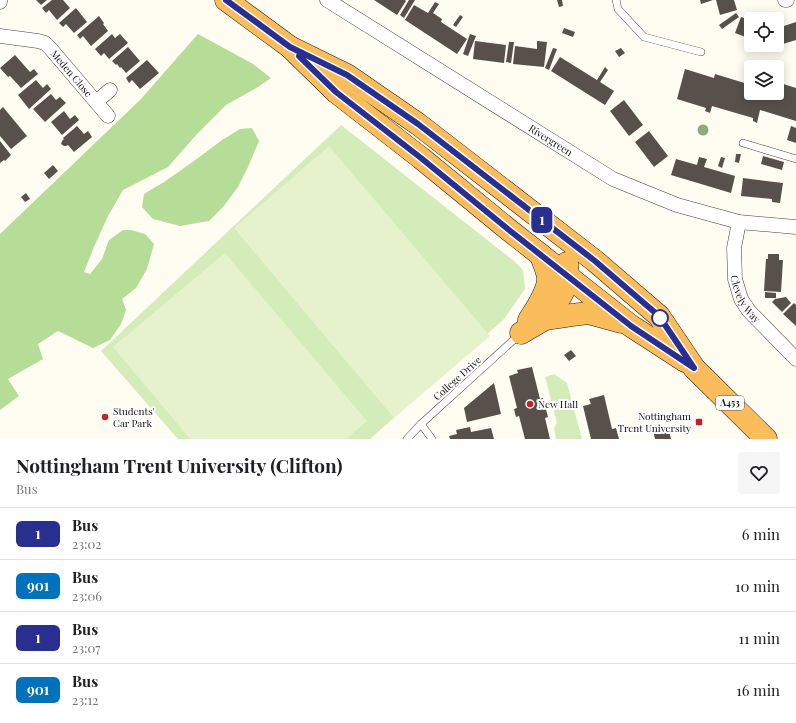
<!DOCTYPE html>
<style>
:root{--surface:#fff;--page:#f6f6f6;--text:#202124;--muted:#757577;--line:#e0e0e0}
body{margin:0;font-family:"Playfair Display",serif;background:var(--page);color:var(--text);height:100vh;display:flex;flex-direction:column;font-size:15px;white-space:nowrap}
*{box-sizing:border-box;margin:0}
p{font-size:13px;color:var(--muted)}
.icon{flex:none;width:22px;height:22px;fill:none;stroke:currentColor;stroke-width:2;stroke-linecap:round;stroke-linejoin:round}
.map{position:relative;height:439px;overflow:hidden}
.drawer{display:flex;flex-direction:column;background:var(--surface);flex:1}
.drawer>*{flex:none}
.badge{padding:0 8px;border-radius:6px;font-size:14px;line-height:26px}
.fabs{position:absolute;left:744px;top:12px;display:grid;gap:8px}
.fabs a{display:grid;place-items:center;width:40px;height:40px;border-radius:4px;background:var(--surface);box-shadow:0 2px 10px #0003;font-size:20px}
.map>.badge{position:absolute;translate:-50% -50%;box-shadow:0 0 0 2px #fff}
.round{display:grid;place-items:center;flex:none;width:42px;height:42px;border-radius:4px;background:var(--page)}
.head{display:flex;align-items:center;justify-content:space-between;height:68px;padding:0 16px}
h1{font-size:19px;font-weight:700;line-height:30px}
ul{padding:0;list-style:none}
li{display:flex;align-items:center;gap:12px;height:52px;padding:0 16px;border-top:1px solid var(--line)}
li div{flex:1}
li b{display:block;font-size:15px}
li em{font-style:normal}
li .badge{min-width:44px;font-weight:700;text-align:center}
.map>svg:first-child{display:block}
.green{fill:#d3ecb9}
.forest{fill:#b6dd97}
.pitch{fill:#e5f2cb}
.building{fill:#58504b}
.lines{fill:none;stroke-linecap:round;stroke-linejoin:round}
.service-casing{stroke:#424242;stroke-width:8}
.minor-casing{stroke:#424242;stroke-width:15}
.trunk-casing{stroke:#202020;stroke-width:23}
.service{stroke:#fff;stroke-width:7}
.minor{stroke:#fff;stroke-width:14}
.trunk{stroke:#fbbc5c;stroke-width:22}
.tree{fill:#8bac7c}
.line-casing{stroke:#fff;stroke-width:9}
.line{stroke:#282f8f;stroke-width:6}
.stop-dot{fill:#fff;stroke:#282f8f;stroke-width:2}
.poi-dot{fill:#c62128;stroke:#fff;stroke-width:1.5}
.labels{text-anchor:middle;stroke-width:4;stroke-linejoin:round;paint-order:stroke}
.shield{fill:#fff;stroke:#575757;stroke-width:1}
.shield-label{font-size:9px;font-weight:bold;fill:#0f0f0f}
.street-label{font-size:10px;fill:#0f0f0f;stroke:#fff}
.poi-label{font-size:10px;fill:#0f0f0f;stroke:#fff;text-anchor:start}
</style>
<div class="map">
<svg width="796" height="439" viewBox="0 0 796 439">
<rect width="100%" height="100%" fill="#fffcf1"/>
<g class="green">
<polygon points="341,125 514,261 523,270 525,289 504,319 370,439 178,439 101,351"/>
<polygon points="554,374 567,383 582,439 556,439 554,428 557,423 545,377"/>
</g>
<g class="forest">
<polygon points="198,34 253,64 271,78 258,87 226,105 197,134 168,167 123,190 108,216 94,247 84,272 90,274 102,259 109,240 123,230 131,230 145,234 154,244 147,269 136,288 122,299 126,310 121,324 110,340 93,348 58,331 38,344 43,359 8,379 19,396 0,410 0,234 141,99"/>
<polygon points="252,128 259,141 248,167 238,187 223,207 209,221 180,226 153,219 142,207 144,194 164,182 194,161 222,140 240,129"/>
</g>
<g class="pitch">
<polygon points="329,146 490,336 394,418 234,228"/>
<polygon points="225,253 367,421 346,439 190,439 113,347"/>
</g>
<g class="building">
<polygon points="36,0 47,0 41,5"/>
<polygon points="52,0 63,0 70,8 57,20 49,10 46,13 42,8"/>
<polygon points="374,0 405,0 406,1 397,15"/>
<polygon points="409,0 415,0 404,18 400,15"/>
<polygon points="557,0 562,0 563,6 559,7"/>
<polygon points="700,0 713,0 701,4"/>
<polygon points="716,0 734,0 737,10 720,15"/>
<polygon points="435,2 439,4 433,13 442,19 441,22 467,39 457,54 405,20 414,5 428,13"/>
<polygon points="76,8 87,22 74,33 66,24 63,27 59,23"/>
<polygon points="736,13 739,17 722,29 719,25"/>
<polygon points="460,15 463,17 456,27 453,25"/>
<polygon points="99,16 104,23 103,24 108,31 91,46 83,36 80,39 77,35"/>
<polygon points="741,17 751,20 751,39 735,33"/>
<polygon points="796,22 796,40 783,44 778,28"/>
<polygon points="564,28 575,32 573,37 562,33"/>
<polygon points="112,34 115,38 120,34 128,43 109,59 104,53 101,56 95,49"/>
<polygon points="470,34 476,36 468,56 463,54"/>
<polygon points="475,41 506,45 504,63 473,59"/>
<polygon points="537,41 547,42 544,67 513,64 515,46 537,49"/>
<polygon points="509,42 514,42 511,63 506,62"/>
<polygon points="128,47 140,61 126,73 121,67 120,68 117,64 116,65 112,61"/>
<polygon points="553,48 557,49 549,70 545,68"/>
<polygon points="621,48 625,53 619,57 615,51"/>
<polygon points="15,55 30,72 34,69 38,74 21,88 10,76 8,77 0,68"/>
<polygon points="560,57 597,80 605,67 608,70 600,82 614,91 605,105 551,71"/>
<polygon points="147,60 159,73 140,89 132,80 129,83 126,78"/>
<polygon points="685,69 714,78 715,74 751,85 751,93 777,93 777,82 796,88 796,121 760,110 757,123 753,121 753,118 712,106 710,113 705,111 706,108 677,99"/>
<polygon points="36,80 43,88 47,84 51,89 29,109 18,95"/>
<polygon points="51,94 56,100 60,97 66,103 45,122 33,109"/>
<polygon points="624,100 643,125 629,136 610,111"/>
<polygon points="3,107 27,136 11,149 0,136 0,110"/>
<polygon points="64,111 70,119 75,115 79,120 62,135 51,122"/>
<polygon points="77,126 84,134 88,131 92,137 74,152 68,145 66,146 64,146 61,144 62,141 64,139 63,138"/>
<polygon points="791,126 796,128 796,143 787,140"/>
<polygon points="649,131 668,156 654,167 635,142"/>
<polygon points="0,141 11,155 5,161 4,160 0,163"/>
<polygon points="736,154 741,154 739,163 735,162"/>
<polygon points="763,156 784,162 782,170 761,164"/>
<polygon points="699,157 707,159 704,167 735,176 731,193 671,175 676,159 697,165"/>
<polygon points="721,157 725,158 722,168 718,166"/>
<polygon points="53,165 58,171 49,179 44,173"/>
<polygon points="743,178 783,183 780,203 772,202 772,199 741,196"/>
<polygon points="26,193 30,199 25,202 21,197"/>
<polygon points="768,254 779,254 779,260 783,260 781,292 764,291 766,259 768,259"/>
<polygon points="765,292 776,293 776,298 765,298"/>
<polygon points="786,297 791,303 782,312 772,302 775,299"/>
<polygon points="794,303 796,305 796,326 783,314"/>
<polygon points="571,350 576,356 569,361 564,355"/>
<polygon points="532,367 540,399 543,398 548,417 545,418 550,439 525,439 519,416 516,417 514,409 517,408 509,376 518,373 517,370"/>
<polygon points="494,383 501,414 467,422 464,408"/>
<polygon points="604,395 612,429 616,428 619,439 591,439 583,406 591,404 589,399"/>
<polygon points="660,424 662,433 669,431 671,439 655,439 652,426"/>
<polygon points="470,427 471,432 491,428 494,439 450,439 449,436 457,434 456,430"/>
</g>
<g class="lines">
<defs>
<g id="service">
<polyline points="616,0 618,9 644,37 701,52"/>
<polyline points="743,143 796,159"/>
<polyline points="421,424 432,439"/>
<polyline points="407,439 421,424 519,335"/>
</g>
<g id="minor">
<path id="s1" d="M 327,0 L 613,179 L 677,205 L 739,222 L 796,227"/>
<polyline points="785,0 787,0"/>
<polyline points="0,2 0,0"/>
<path id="s2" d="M 0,36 L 38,41 L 45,43 L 50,48 L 108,116"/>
<polyline points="96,102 110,90"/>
<path id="s3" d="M 739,222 L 734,248 L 735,279 L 741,299 L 749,311 L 796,359"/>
</g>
<g id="trunk">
<polyline points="226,0 290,47 336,92 421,158 509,230 631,326 685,361"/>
<polyline points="290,47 347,75 418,124 595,261 659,316 694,368 766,439"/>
<path d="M 545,319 C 554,306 566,293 568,276 C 568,272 567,267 567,263"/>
<path d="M 529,320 C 536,309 549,291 548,277 C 547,270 543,262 541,255"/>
<polyline points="521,333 545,319 572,315 588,313 621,322"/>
</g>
</defs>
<use href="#service" class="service-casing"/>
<use href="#minor" class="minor-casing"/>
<use href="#trunk" class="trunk-casing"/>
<use href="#service" class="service"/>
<use href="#minor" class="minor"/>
<use href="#trunk" class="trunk"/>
</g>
<circle class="tree" cx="703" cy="130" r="5.5"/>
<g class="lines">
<defs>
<polyline id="line" points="226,0 290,47 347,75 418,124 595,261 659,316 694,368 631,326 509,230 421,158 336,92 299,56"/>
</defs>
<use href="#line" class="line-casing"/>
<use href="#line" class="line"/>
</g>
<circle class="stop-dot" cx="660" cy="318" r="8"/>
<g class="poi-dot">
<circle cx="530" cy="404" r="4"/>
<circle cx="105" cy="417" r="4"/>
<rect x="695" y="418" width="8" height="8" rx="2"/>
</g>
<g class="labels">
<rect class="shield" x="716" y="396" width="28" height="14" rx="3"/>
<g class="shield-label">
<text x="730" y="406">A453</text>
</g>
<g class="street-label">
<text dy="4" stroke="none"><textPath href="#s2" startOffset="86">Meden Close</textPath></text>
<text dy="4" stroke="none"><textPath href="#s1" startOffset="264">Rivergreen</textPath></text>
<text dy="4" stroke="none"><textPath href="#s3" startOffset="80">Clevely Way</textPath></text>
<text transform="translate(457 378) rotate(-42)" y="4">College Drive</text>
</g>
<g class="poi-label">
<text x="538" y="408">New Hall</text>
<text x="113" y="415">Students'<tspan x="113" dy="12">Car Park</tspan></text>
<text x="691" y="420" text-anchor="end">Nottingham<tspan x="691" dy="12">Trent University</tspan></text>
</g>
</g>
</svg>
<div class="fabs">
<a><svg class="icon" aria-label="locate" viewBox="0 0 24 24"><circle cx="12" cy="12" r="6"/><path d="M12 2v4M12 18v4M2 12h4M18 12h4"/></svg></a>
<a><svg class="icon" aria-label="layers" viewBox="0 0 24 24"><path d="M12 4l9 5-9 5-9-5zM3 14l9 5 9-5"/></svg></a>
</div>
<b class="badge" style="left:542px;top:220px;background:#282f8f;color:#fff">1</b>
</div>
<section class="drawer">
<div class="head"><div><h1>Nottingham Trent University (Clifton)</h1><p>Bus</p></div><a class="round"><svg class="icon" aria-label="heart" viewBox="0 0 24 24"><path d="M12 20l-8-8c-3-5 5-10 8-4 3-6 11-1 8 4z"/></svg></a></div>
<ul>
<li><span class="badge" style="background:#282f8f;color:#fff">1</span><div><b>Bus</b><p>23:02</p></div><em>6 min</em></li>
<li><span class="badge" style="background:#0072bc;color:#fff">901</span><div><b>Bus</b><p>23:06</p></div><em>10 min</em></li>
<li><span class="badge" style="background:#282f8f;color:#fff">1</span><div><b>Bus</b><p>23:07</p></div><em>11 min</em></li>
<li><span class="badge" style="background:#0072bc;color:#fff">901</span><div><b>Bus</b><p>23:12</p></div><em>16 min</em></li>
</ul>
</section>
